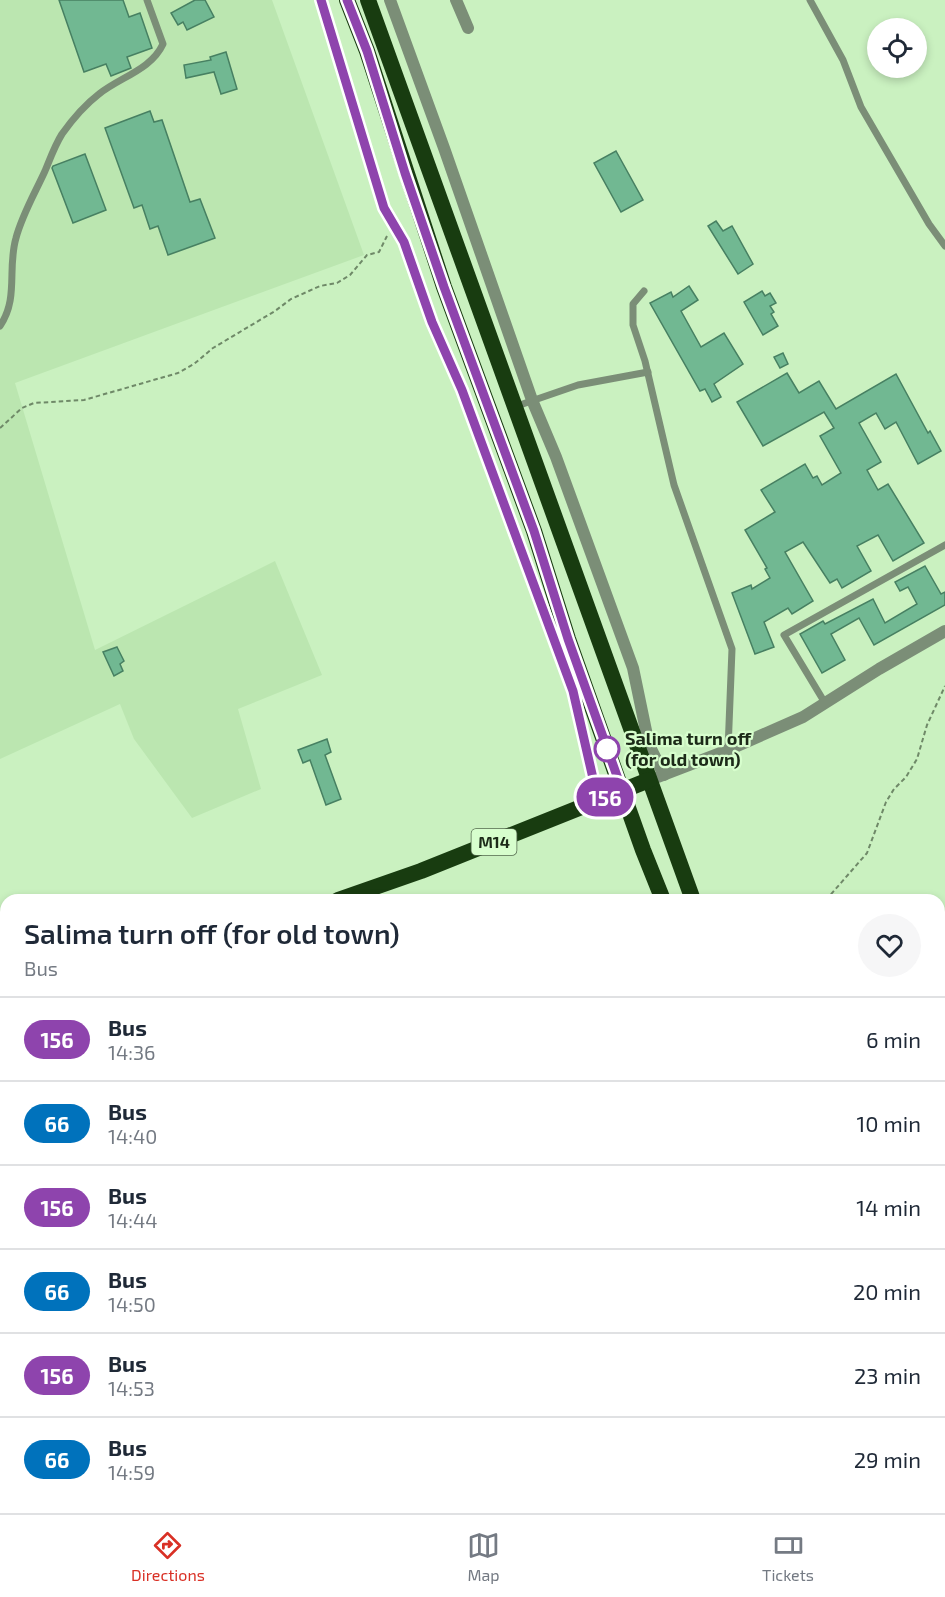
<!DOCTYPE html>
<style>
:root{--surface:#fff;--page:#f6f6f7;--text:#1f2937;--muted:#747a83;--line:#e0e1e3;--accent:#d93025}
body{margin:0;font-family:"Exo 2",sans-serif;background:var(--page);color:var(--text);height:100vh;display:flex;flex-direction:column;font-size:22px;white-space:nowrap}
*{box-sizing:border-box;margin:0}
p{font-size:20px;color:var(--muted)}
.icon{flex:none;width:33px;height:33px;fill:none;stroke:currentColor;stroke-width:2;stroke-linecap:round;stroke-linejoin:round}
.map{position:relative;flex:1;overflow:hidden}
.details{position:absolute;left:0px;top:894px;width:945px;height:620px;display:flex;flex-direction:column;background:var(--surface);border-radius:18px 18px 0 0;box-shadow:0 3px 9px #0003}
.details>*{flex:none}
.badge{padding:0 12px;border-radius:20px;font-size:21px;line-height:39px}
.controls{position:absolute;left:867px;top:18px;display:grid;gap:12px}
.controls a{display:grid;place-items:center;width:60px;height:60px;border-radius:50%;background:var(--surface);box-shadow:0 3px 9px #0003;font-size:30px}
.map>.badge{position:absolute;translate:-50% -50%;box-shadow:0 0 0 3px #fff}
.round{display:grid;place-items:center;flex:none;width:63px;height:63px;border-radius:32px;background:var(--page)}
.overview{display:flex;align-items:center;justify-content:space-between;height:102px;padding:0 24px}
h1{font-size:28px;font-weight:600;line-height:45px}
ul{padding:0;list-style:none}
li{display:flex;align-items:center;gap:18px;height:84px;padding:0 24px;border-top:2px solid var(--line)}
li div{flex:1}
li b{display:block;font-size:22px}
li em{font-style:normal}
li .badge{min-width:66px;font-weight:700;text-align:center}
.tabs{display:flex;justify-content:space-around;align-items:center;height:84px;border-top:2px solid var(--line);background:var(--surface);font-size:16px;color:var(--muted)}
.tabs a{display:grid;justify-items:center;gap:3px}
.tabs .active{color:var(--accent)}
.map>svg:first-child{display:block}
.built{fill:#bbe6b0}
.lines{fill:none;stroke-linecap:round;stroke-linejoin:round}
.stream{stroke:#f7b9b8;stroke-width:4}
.building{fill:#71b892;stroke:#478062;stroke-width:1.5}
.path{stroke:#6f8968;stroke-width:2;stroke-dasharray:4.5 3;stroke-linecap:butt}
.service{stroke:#7b8e77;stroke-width:7}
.minor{stroke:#7b8e77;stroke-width:12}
.trunk{stroke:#183c10;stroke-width:16}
.line-casing{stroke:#fff;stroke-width:14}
.line{stroke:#8e44ad;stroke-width:9}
.stop-dot{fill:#fff;stroke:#8e44ad;stroke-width:3}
.labels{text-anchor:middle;stroke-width:4.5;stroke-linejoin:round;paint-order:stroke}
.shield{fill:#d7fecd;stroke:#546a4e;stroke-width:1.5}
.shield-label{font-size:16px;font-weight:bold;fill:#1c2a18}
.stop-label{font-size:18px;font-weight:bold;fill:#1c2a18;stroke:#d7fecd;text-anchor:start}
</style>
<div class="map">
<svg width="945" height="1513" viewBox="0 0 945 1513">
<rect width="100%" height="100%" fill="#caf1c0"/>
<g class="built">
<polygon points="0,0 272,0 364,255 15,383 95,650 275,561 322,675 238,709 261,789 192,818 134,739 120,704 0,759"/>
<polygon points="6,1063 6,1508 819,1508 821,1513 0,1513 0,1065"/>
</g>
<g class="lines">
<polyline class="stream" points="939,999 945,993"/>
</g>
<g class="building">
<polygon points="59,0 123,0 129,17 140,13 152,48 127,57 131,68 111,76 106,64 84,72"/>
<polygon points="195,0 205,0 214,17 187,30 183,22 178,25 171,13"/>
<polygon points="226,52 237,89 221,94 214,72 186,78 184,65 211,60 210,57"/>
<polygon points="150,111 154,122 162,120 190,202 200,199 215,238 168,255 158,226 150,229 142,205 134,208 105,128"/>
<polygon points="616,151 643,200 621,212 594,163"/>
<polygon points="85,154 106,210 73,223 52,168 53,166"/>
<polygon points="716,221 723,231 732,226 753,264 738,274 708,226"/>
<polygon points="689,286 698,300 681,311 701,347 724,333 743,364 714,384 721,397 712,402 705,389 700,391 650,303 671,292 673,297"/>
<polygon points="762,291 765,296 770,293 776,303 770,306 774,312 771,314 778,326 763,335 744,302"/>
<polygon points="783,353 788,364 780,368 774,357"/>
<polygon points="787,373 799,393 819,381 836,409 896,374 928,433 930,431 941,451 918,464 896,422 885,429 876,413 859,423 881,462 867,470 878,490 888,484 924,543 893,561 878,535 857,546 871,571 842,588 837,579 830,583 803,542 785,552 813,601 792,614 788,608 764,622 774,647 755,654 732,593 751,585 752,589 770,578 765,569 767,568 745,530 775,512 761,490 805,464 813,478 817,476 822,485 841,473 820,436 834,428 824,412 763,446 737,402"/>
<polygon points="925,566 941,594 945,592 945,605 874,645 859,618 831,634 845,660 822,673 800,634 823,621 825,624 873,599 885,623 917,604 908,587 900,591 895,582"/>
<polygon points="117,647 124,661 120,664 123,671 114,676 103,652"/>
<polygon points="327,739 331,752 325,755 341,799 326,805 310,760 303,763 298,750"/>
</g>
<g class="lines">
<g class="path">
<polyline points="0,428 22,408 34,403 84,400 178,373 194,364 213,348 275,311 291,299 320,286 337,283 350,275 367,255 379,252 387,236"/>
<polyline points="826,900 867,853 886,802 894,789 906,777 917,759 927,725 945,686"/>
</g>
<g class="service">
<polyline points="810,0 843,60 861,107 929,224 945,246"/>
<polyline points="644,291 633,304 633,325 645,361 674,485 732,649 728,750"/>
<path d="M 0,326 C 19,298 7,269 16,238 C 22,215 35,193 45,171 C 50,159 55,145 62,134 C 72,120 86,104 99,94 C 120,77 151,70 163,44 L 147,0"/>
<polyline points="514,407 578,385 648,372"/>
<polyline points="825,703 784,635 945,545"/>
<polyline points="0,1234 6,1232"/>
<polyline points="0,1319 6,1319"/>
<polyline points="0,1476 6,1478"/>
<polyline points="586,1508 588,1513"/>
<polyline points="0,1511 1,1513"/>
</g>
<g class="minor">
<polyline points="321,0 384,208 404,242 432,322 462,390 573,691 598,800"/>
<polyline points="390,0 444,148 532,400 556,457 633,668 649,745 664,775"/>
<polyline points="456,0 468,28"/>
<polyline points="658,777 728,750 803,717 879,669 945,631"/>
<polyline points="354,1508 356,1513"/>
<polyline points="642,1508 644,1513"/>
</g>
<g class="trunk">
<polyline points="347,0 367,51 444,287 534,531 568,639 643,850 663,900"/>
<polyline points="368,0 693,900"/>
<polyline points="338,900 421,871 649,780"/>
<polyline points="0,1021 6,1018"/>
<polyline points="893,1508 895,1513"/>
<polyline points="915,1508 917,1513"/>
</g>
</g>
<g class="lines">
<defs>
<polyline id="line" points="321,0 384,208 404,242 432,322 462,390 573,691 598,800 622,790 568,639 534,531 444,287 405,173 367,51 347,0"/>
</defs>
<use href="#line" class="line-casing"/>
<use href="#line" class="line"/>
</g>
<circle class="stop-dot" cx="607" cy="749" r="12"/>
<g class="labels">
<rect class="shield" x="471.5" y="829" width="45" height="26" rx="4.5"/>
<g class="shield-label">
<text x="494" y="848">M14</text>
</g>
<g class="stop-label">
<text x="625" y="745">Salima turn off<tspan x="625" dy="21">(for old town)</tspan></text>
</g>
</g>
</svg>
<div class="controls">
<a><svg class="icon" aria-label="locate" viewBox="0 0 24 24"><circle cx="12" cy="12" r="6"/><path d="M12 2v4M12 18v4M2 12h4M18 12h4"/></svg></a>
</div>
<b class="badge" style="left:605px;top:797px;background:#8e44ad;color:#fff">156</b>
<section class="details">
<div class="overview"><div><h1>Salima turn off (for old town)</h1><p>Bus</p></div><a class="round"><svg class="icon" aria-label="heart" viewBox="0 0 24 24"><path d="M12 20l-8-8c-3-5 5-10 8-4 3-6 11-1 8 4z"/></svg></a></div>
<ul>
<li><span class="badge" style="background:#8e44ad;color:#fff">156</span><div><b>Bus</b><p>14:36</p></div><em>6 min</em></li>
<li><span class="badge" style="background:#0072bc;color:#fff">66</span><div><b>Bus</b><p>14:40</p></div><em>10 min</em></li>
<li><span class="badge" style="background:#8e44ad;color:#fff">156</span><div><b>Bus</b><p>14:44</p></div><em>14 min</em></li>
<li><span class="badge" style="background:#0072bc;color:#fff">66</span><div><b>Bus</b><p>14:50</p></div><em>20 min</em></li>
<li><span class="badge" style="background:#8e44ad;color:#fff">156</span><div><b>Bus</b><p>14:53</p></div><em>23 min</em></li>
<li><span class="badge" style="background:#0072bc;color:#fff">66</span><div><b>Bus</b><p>14:59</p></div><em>29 min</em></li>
</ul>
</section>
</div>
<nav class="tabs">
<a class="active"><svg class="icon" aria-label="directions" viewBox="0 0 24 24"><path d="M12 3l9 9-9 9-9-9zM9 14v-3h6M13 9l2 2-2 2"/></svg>Directions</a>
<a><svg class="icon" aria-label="map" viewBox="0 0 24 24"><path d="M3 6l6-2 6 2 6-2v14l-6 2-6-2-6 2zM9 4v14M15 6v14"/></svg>Map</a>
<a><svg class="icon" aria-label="tickets" viewBox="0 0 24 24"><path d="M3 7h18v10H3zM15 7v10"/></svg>Tickets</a>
</nav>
